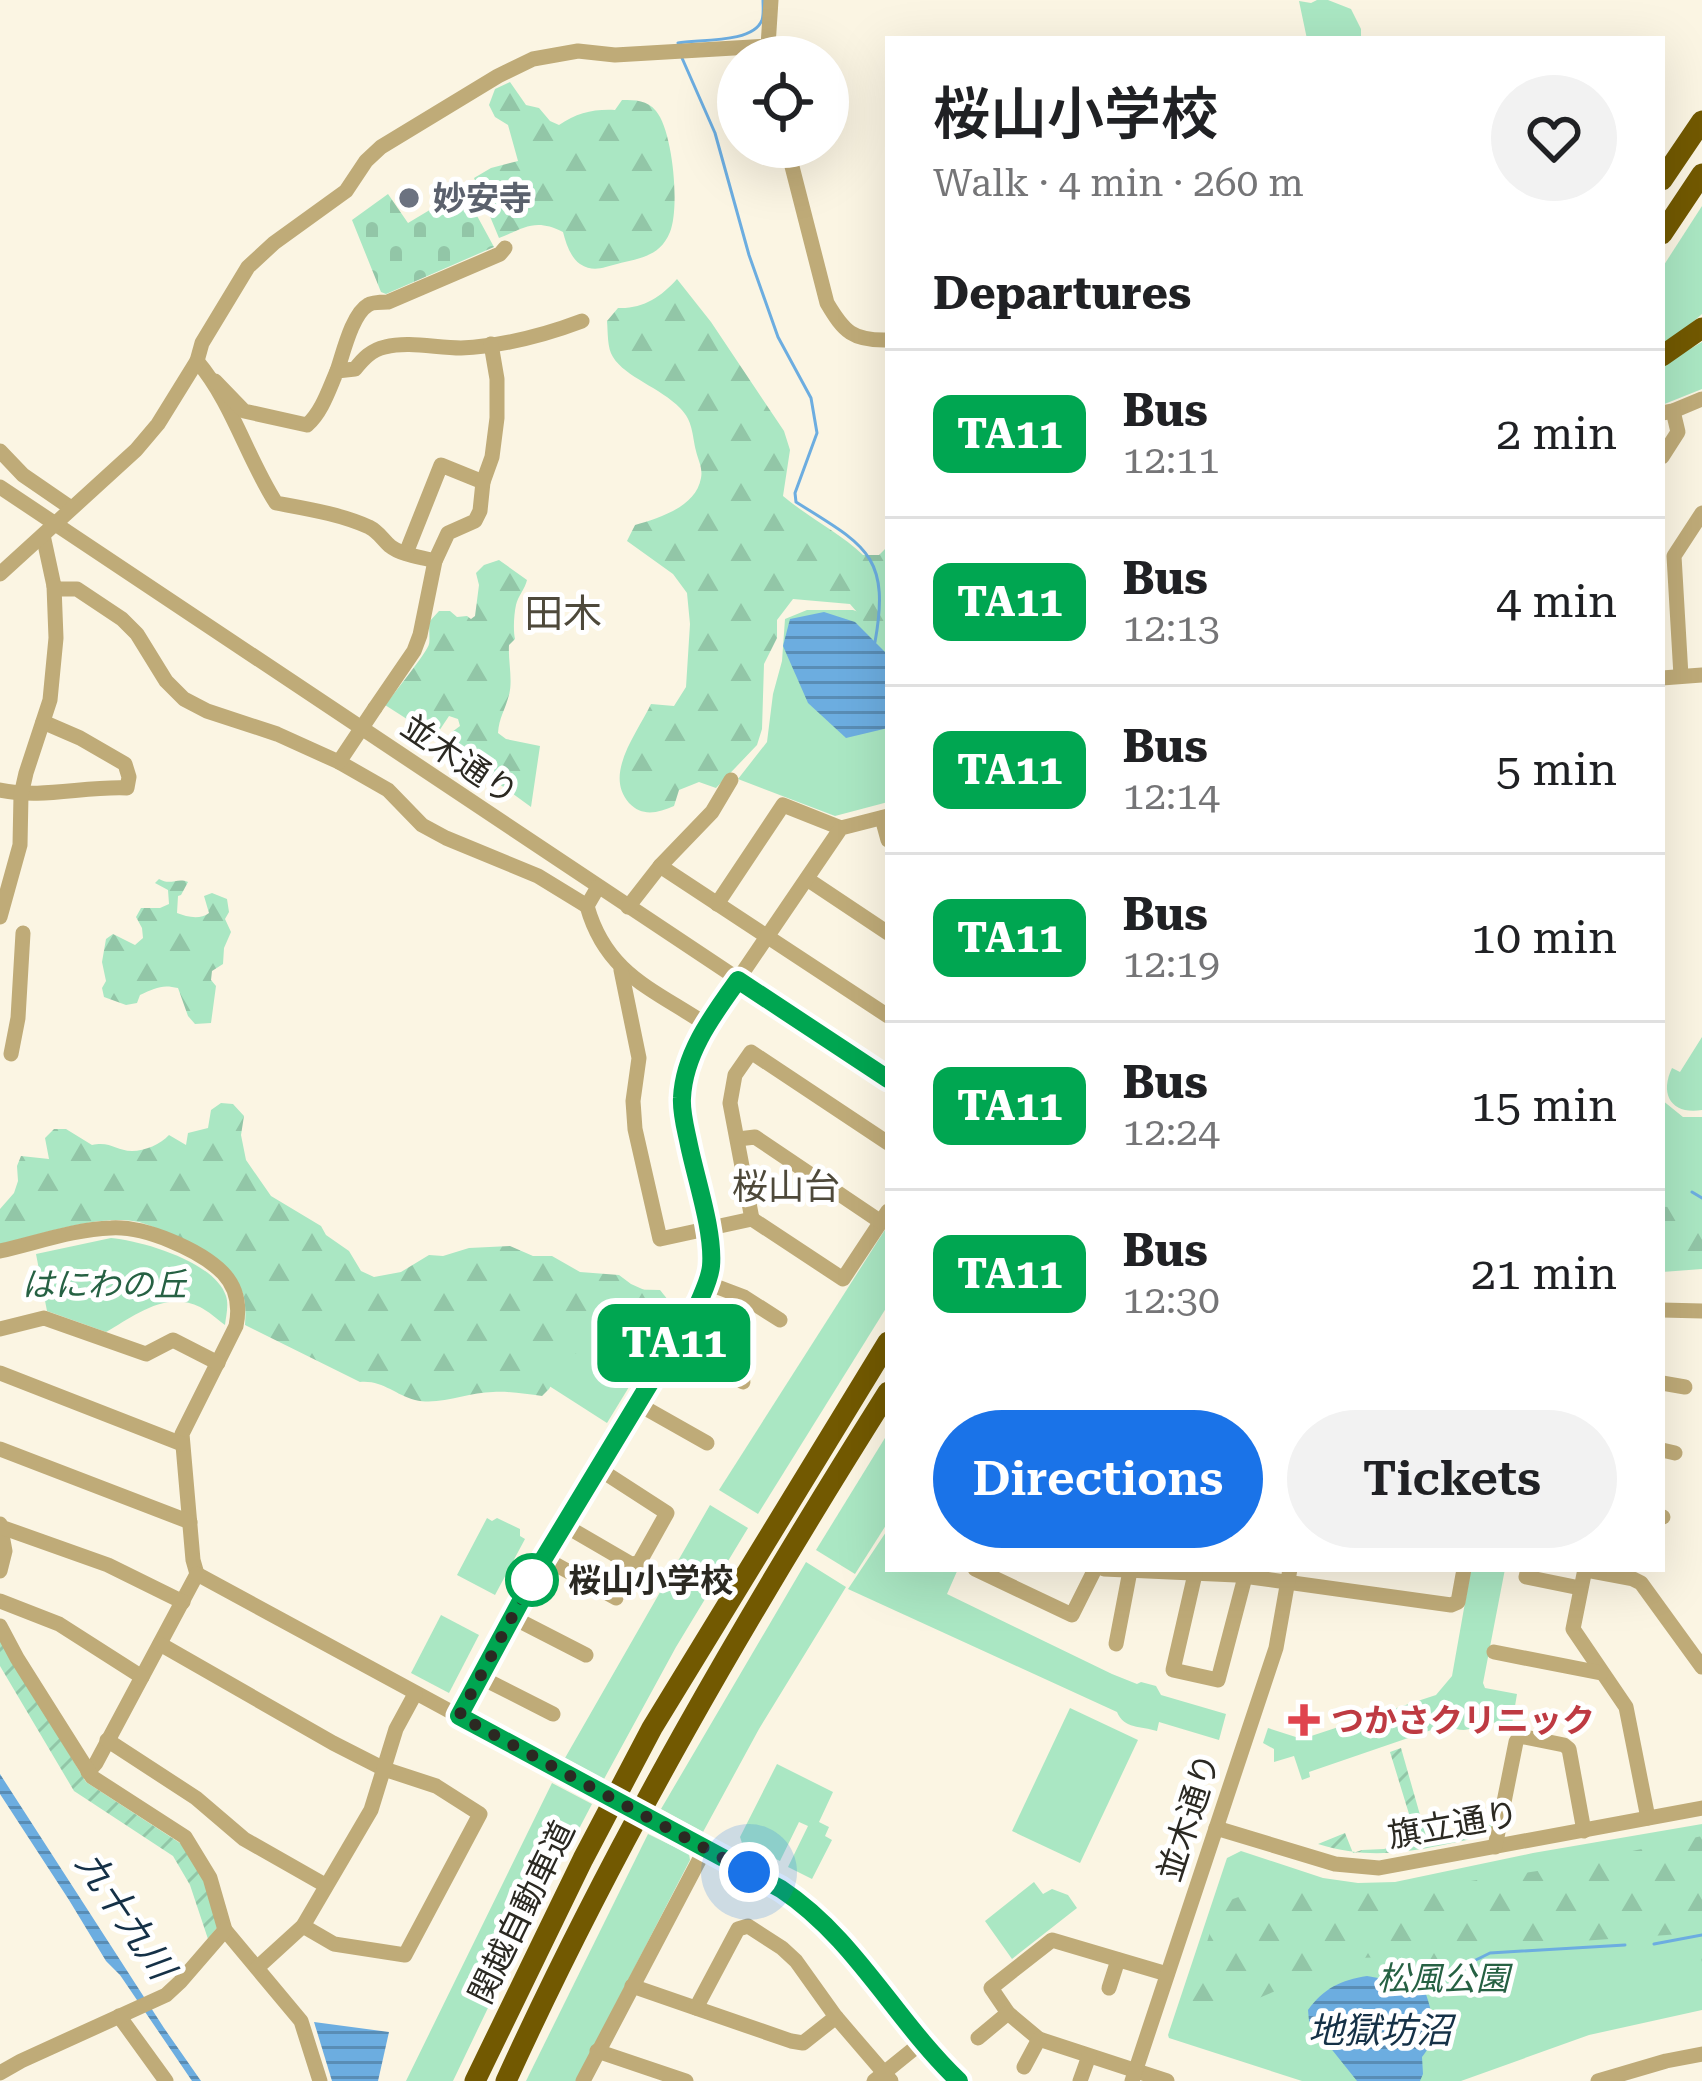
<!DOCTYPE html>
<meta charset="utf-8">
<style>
:root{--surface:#fff;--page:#f2f2f2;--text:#202124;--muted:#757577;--line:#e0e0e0;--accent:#1a73e8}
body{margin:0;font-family:"Roboto Serif","Noto Sans JP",serif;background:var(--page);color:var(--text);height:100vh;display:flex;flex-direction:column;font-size:45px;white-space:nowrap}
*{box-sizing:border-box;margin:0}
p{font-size:39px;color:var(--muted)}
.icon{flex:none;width:66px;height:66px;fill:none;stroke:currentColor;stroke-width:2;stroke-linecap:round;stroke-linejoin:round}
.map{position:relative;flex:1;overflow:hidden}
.drawer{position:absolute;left:885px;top:36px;width:780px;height:1536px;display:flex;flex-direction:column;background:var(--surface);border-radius:0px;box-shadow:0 12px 48px #0002}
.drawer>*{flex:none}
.badge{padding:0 24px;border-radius:18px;font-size:42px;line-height:78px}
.tools{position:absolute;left:717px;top:36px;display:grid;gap:24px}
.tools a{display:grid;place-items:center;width:132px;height:132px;border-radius:50%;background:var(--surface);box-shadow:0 12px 48px #0002;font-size:60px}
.you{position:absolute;width:60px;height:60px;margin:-30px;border:9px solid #fff;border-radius:50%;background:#1a73e8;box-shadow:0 0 0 18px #1a73e833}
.map>.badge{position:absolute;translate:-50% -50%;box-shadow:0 0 0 6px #fff}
h2{padding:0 48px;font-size:45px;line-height:108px}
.round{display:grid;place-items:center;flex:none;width:126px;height:126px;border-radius:63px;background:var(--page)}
.overview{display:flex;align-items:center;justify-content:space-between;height:204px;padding:0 48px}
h1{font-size:57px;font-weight:600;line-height:90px}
.action{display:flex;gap:24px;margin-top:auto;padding:24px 48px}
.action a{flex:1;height:138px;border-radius:72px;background:var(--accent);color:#fff;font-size:48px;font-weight:600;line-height:138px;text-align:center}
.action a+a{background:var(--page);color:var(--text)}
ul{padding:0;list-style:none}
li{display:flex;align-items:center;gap:36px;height:168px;padding:0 48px;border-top:3px solid var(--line)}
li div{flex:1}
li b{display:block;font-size:45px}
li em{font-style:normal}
li .badge{min-width:132px;font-weight:700;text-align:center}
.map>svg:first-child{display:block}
.green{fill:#aae7c3}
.forest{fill:url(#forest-firs)}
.cemetery{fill:url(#cemetery-stones)}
.garden{fill:url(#garden-furrows)}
.water{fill:url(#water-rules)}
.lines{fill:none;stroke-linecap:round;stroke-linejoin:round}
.stream{stroke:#6cade0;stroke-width:3}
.minor{stroke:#bfab78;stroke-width:15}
.highway{stroke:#725901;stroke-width:21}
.minor-bridge{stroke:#bfab78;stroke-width:15}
.line-casing{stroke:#fff;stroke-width:27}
.line{stroke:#00a651;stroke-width:18}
.walk{stroke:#2b2922;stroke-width:12;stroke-dasharray:0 21.6}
.worship-dot{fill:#6b7280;stroke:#fff;stroke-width:4.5}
.stop-dot{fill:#fff;stroke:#00a651;stroke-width:6}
.health-dot{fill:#e0444e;stroke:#fff;stroke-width:4.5}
.labels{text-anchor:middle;stroke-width:10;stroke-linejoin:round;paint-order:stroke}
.worship-label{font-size:33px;font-weight:bold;fill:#5b616d;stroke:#fff;text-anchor:start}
.street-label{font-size:33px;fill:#2b2922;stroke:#fff}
.park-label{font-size:33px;font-style:italic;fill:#266143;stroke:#fff}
.stop-label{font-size:33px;font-weight:bold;fill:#2b2922;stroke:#fff;text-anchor:start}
.health-label{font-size:33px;font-weight:bold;fill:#be3a42;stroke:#fff;text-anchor:start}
.neighbourhood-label{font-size:36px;fill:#4e493a;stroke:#fff}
.water-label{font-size:36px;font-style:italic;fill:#153147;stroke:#fff}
.quarter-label{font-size:39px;fill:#4e493a;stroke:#fff}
</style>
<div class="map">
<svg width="1702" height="2081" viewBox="0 0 1702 2081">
<defs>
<pattern id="forest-firs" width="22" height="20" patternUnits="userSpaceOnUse" patternTransform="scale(3)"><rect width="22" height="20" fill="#aae7c3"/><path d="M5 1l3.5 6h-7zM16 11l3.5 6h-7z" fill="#92c6a7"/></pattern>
<pattern id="cemetery-stones" width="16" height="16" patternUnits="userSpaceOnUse" patternTransform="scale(3)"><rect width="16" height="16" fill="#aae7c3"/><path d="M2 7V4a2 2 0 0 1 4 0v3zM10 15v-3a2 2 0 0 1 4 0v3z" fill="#92c6a7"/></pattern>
<pattern id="garden-furrows" width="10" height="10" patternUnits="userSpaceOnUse" patternTransform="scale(3)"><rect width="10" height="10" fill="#aae7c3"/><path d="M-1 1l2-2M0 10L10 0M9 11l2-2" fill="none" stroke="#92c6a7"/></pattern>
<pattern id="water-rules" width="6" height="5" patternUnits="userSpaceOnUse" patternTransform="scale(3)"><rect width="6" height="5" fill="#6cade0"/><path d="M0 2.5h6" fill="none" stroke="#598db5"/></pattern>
</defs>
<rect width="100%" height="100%" fill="#fbf5e3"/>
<g class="green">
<polygon points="1317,0 1328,0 1351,9 1361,29 1361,39 1307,39 1299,1 1311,3"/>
<polygon points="1702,206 1702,314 1672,340 1662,344 1662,268"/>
<polygon points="1702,342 1702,389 1662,405 1662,365"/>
<polygon points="807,610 853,610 867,615 888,654 888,802 835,816 738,779 767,742 773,694 782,661 785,619"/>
<path d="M 1702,1037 L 1702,1110 C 1672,1115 1659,1095 1672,1068 L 1680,1072 Z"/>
<polygon points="1662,1100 1683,1117 1702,1117 1702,1269 1662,1272"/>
<polygon points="888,1225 888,1305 758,1514 719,1490"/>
<path d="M 111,1238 C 143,1241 215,1262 226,1296 C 229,1305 226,1316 225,1325 C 217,1319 208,1311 200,1307 C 166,1290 134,1316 106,1332 L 47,1311 L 36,1254 Z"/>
<polygon points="566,1288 660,1290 676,1310 607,1423 529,1373"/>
<polygon points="888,1433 888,1522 855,1574 816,1550"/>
<polygon points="710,1505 748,1528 676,1647 604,1779 565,1758"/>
<polygon points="487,1518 492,1521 497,1518 520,1529 520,1536 525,1539 495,1595 457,1575"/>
<path d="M 888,1529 L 888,1569 L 958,1569 L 947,1594 L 1112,1674 L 1137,1684 L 1141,1682 L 1156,1686 L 1161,1695 L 1226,1714 L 1219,1740 L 1159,1722 L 1157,1731 C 1141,1726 1124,1729 1117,1712 L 848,1589 Z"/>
<polygon points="806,1562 846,1587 759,1729 703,1832 661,1809"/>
<path d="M 1471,1569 L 1505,1569 L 1483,1683 L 1485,1688 L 1517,1694 L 1511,1730 L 1502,1724 L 1485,1721 C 1470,1731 1463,1733 1446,1725 L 1309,1772 L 1310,1777 L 1302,1780 L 1294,1756 L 1274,1762 L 1274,1749 L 1263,1743 L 1268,1728 L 1302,1739 L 1436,1695 L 1452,1676 Z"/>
<polygon points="441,1615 479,1635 449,1693 411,1673"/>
<polygon points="1070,1708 1138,1740 1080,1863 1012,1831"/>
<polygon points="777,1764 833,1792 819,1822 829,1827 825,1836 832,1840 812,1879 788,1867 808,1826 799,1822 780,1861 742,1843 740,1837"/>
<polygon points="552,1783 592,1804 520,1941 453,2081 406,2081"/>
<polygon points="1702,1824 1702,2010 1589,2035 1461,2081 1302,2081 1169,2038 1168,2035 1227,1858 1241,1851 1323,1878 1358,1883 1395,1882 1533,1853"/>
<polygon points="648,1834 689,1854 690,1860 576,2081 526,2081"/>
<polygon points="1034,1882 1043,1894 1052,1889 1068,1895 1077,1908 1012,1959 985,1921"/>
</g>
<g class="forest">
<path d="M 510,82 L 526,105 L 539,108 L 550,121 L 559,125 C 577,113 593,109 615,110 L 622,100 C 636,100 647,100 656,111 C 673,131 680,208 670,232 C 660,257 639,258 617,264 C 604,267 594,273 580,264 C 570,257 566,243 563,232 C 535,218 525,228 499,238 L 474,178 L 491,168 L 518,161 L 508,125 L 495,117 L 489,105 L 495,89 Z"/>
<path d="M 677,279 L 711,322 L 784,431 L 790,450 L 783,496 C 809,518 839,532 863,555 L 879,555 L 888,546 L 888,661 C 876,641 865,620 850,604 L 793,599 L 777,620 L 777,638 L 764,664 L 762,729 L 757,745 L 716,788 L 699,782 L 679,790 L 674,806 C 658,813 642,817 629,803 C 603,774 638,732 651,704 L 674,706 L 686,687 L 690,624 L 687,593 L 673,574 L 627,541 L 635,525 C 659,518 696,507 701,478 C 703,468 698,460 696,451 C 692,434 693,421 680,408 C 661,388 625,377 613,357 C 607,348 608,332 607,321 L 618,308 C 643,309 661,297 677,279 Z"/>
<path d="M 499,560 L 527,580 C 525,589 518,596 516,605 C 514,614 513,630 515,639 L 509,645 C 508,661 513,680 509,695 C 505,710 499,718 498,733 L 506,739 L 540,746 L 531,807 L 473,765 L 470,751 L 454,742 L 452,732 L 460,726 L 458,719 L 449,716 L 435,737 L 385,705 C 392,696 428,651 429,644 C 430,643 429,623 429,622 L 439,611 L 450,611 L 457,617 L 467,616 L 471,619 L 475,616 L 479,585 L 476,573 L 484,565 Z"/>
<path d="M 159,879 C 171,886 177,877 188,882 L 181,895 L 178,896 L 177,913 C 187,917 200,920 209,913 L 204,896 L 212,893 L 227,899 L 229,912 L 225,919 L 231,932 L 224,948 L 223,964 L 212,971 L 211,980 L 216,986 L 211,1023 L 195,1024 L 188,1016 L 178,988 C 162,984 155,988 140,995 L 137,1003 L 126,1005 L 104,997 L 102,988 L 106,981 L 102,962 L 106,939 L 113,934 L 135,945 L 143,938 L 142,928 L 136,917 L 141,908 L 160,908 L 169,904 L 168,890 L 155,883 Z"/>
<path d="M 221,1103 L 233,1104 L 244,1116 L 241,1135 L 246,1160 L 271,1196 L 321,1226 L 326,1235 L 349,1251 L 361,1271 L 374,1277 L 401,1272 L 429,1255 L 443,1256 L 469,1248 L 510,1246 L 533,1256 L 552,1256 L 580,1272 L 619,1275 L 631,1284 L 660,1297 L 665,1317 L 660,1325 L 624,1329 L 608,1342 L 590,1345 L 567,1359 L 549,1389 L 542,1396 C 526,1394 509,1391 493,1392 C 468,1392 440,1406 415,1400 C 395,1395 383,1380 360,1382 L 245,1325 C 248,1284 236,1278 206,1257 C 185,1243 164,1229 139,1222 C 100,1213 39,1235 0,1244 L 0,1209 L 14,1193 L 18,1181 L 17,1166 L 21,1156 L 49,1159 L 45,1138 L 54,1129 L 66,1129 L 92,1145 C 111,1141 116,1151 132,1151 C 145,1151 161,1144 169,1135 L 186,1145 L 188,1133 L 208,1128 L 211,1110 Z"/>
<polygon points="1698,1206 1702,1207 1702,1258 1662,1258 1662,1207"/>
<polygon points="1702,1836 1702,1962 1695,1933 1494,1947 1439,1972 1411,1956 1359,1958 1309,1973 1273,1992 1226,2012 1188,2002 1219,1904 1294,1877 1349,1888 1393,1890 1444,1885 1544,1870"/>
</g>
<polygon class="cemetery" points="463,190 494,247 386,294 381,292 352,220 388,194 408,223"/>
<g class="garden">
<polygon points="0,1639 86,1782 183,1845 204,1880 219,1925 208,1939 190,1885 173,1856 74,1791 0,1666"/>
<path d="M 1401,1748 L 1426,1836 L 1493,1824 L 1491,1835 C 1428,1847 1381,1864 1318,1844 L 1345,1833 L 1353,1853 L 1362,1850 L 1384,1849 L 1417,1840 L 1390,1752 Z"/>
</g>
<g class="water">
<polygon points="824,612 855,622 888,655 888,728 846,738 808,703 783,646 790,619"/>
<polygon points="0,1774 164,2028 201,2081 192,2081 120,1975 106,1961 69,1900 0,1794"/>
<path d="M 1367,1976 L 1423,1986 C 1432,2010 1440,2036 1422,2057 L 1423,2074 L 1420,2081 L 1357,2081 L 1309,2021 L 1308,2010 C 1324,1988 1341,1980 1367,1976 Z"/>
<polygon points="314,2022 389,2032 378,2081 332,2081"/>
</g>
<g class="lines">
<g class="stream">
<path d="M 678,43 C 697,39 753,44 762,20 C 764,14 763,7 763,0"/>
<path d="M 682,58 L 715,133 L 749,255 L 778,337 L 811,398 L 817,433 L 795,493 L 796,502 C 864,545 891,554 875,642"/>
<polyline points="1692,1192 1702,1198"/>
<polyline points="1654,1944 1702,1935"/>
<polyline points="1423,1986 1490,1953 1625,1945"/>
</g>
<g class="minor">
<path d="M 787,147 L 827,303 C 844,332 853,341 888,340"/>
<path d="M 197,361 C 232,402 247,458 276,503 C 308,509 340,514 369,527 C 379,532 382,539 390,546 C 401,555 421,557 435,561"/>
<path d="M 337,371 C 343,354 352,314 368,305 C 372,302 383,302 388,302 L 500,254 L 505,248"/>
<path d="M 215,381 L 244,411 L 307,425 C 322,412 329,389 337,371 L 355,369 C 363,359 371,350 385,347 C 409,341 436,348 461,348 C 501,346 545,335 582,321"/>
<polyline points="1662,413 1673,411 1702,399"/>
<polyline points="0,451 23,475 71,508"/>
<polyline points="1662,457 1678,432 1673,411"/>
<polyline points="0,487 888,1079"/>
<polyline points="43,535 54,586 59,589 77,589 122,619 137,634 166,681 184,699 207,711 277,734 339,762 388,790 422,825 446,838 538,876 587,906"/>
<polyline points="406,553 441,465 483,482"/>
<polyline points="0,574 136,450 158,424 197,361 202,343 248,267 274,243 346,191 366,161 381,147 498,76 533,59 578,51 615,55 768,46 771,0"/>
<polyline points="1681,676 1674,556 1702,513"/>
<polyline points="1662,678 1702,675"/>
<polyline points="375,708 414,651 420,635 435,561 448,533 475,521 480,511 483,482 492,457 497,418 497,379 491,344"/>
<path d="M 0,790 C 42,799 84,786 127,788 L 129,777 L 125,764 L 80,738 L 43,722"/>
<polyline points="882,818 888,840"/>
<polyline points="660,866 888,1016"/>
<polyline points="807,879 888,933"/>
<path d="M 598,887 L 587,906 C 606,974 653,989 707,1025"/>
<polyline points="717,904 783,805 841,828"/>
<polyline points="628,907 660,866 712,812 731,780"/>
<polyline points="0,917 20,845 21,795 26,773 50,700 56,638 54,586"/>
<polyline points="621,970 639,1058 633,1101 635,1129 660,1239 752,1219 843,1279 888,1211"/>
<polyline points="11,1054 18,1018 23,933"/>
<polyline points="738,1139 755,1137 881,1222"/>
<polyline points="752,1219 730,1103 735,1075 751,1052 888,1143"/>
<path d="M 0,1251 C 36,1243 75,1229 111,1228 C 144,1226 199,1249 223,1273 C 237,1288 240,1307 236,1326 L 182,1434 L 193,1560 L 197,1574 L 96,1763 L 88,1772"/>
<polyline points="707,1283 744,1297 780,1320"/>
<polyline points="1662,1310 1702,1311"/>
<polyline points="0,1329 44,1318 146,1354 173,1340 218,1363"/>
<polyline points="676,1340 743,1382"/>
<polyline points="0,1373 182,1444"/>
<polyline points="1662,1383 1685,1387"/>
<polyline points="638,1404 707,1443"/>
<polyline points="0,1449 190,1522"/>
<polyline points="1662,1450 1675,1453"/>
<polyline points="1662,1517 1663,1517"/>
<polyline points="0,1524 5,1551 0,1571"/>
<polyline points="564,1525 631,1564 639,1563 667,1513 599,1469"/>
<polyline points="1,1527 108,1565 183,1602"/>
<polyline points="544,1558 616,1598"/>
<polyline points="975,1569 1072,1615 1095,1569"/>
<polyline points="1104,1569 1236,1575 1451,1605 1458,1602 1464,1569"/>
<polyline points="1528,1569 1526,1577 1580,1588"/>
<polyline points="1585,1569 1573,1629 1626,1707 1648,1818"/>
<polyline points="1585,1570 1633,1579 1641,1583 1702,1667"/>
<polyline points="197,1574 586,1785"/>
<polyline points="1195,1574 1173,1670 1218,1680 1245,1577"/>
<polyline points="0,1601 59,1624 142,1677"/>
<polyline points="512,1617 586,1655"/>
<polyline points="0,1626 17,1658 92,1777 185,1837 210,1878 225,1930 301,2021 320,2081"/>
<polyline points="160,1644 333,1743 384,1769 436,1786 480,1814 405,1955 334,1944 303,1926"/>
<polyline points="1116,1644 1130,1571"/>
<polyline points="1494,1652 1601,1673"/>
<polyline points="480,1677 553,1714"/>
<polyline points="459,1716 544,1558 699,1302 711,1269 711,1254 681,1101 686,1075 695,1046 707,1025 841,828 888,816"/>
<polyline points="107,1740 196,1798 244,1839 325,1885"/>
<polyline points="1216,1828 1335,1864 1379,1868 1702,1808"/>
<path d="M 670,1830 C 723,1858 786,1882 828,1925 C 875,1974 909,2033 959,2081"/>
<polyline points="1495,1847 1516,1742 1520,1736 1564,1745 1569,1749 1584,1831"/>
<polyline points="257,1968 303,1926 371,1810 396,1729 415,1694"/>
<polyline points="1167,1974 1052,1940 991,1988 1008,2013 1039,2039 1167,2081"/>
<polyline points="632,1986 791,2041 803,2043 836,2017"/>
<polyline points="1109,1988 1118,1960"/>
<polyline points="696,2008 738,1929 748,1926 782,1948 796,1961 836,2017 891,2081"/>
<polyline points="119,2016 166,2081"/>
<polyline points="978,2038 1008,2013"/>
<polyline points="597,2051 686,2081"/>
<polyline points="1024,2067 1039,2039"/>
<polyline points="0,2073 21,2061 166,1995 180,1982 225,1930"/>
<polyline points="583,2081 705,1849"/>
<polyline points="874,2081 921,2043"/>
<polyline points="1080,2081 1089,2056"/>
<polyline points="1132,2081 1276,1648 1290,1569"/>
<polyline points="1598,2081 1666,2061 1702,2054"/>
</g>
<g class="highway">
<polyline points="1662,180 1702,121"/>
<polyline points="1662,234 1702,174"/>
<polyline points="1662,356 1702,328"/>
<polyline points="475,2081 583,1859 652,1728 888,1342"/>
<path d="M 506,2081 C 615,1842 748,1614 888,1392"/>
</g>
<g class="minor-bridge">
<polyline points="339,762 375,708"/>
<polyline points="586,1785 670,1830"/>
</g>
</g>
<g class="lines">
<defs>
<path id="line" d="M 888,1079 L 738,980 C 713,1015 684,1053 682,1098 C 681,1113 686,1130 689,1145 C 696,1179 714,1232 711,1266 C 710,1278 704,1290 699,1302 L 544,1558 L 459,1716 L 781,1889 C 855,1938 895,2020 959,2081"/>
</defs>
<use href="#line" class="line-casing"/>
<use href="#line" class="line"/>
<polyline class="walk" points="532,1580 459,1716 749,1872"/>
</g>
<circle class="worship-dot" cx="409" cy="198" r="12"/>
<circle class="stop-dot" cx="532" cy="1580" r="24"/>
<path class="health-dot" d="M1298 1702h12v12h12v12h-12v12h-12v-12h-12v-12h12z"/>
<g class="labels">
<g class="worship-label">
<text x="433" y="210">妙安寺</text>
</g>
<g class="street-label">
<text transform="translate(460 759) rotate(34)" y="12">並木通り</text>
<text transform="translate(1188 1817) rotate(-72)" y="12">並木通り</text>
<text transform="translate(1453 1824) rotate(-10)" y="12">旗立通り</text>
<text transform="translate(521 1912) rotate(-64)" y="12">関越自動車道</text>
</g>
<g class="park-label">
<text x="104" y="1296">はにわの丘</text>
<text x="1443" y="1990">松風公園</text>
</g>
<g class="stop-label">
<text x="568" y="1592">桜山小学校</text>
</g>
<g class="health-label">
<text x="1331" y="1732">つかさクリニック</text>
</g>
<g class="neighbourhood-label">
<text x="786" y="1199">桜山台</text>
</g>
<g class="water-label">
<text transform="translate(126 1915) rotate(56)" y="13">九十九川</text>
<text x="1380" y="2043">地獄坊沼</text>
</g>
<g class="quarter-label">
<text x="563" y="627">田木</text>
</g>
</g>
</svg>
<div class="tools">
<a><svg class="icon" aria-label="locate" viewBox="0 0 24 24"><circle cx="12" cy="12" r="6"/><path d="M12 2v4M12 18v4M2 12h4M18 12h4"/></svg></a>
</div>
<div class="you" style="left:749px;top:1872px"></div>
<b class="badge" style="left:674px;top:1343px;background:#00a651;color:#fff">TA11</b>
<section class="drawer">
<div class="overview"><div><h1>桜山小学校</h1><p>Walk · 4 min · 260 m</p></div><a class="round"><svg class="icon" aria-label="heart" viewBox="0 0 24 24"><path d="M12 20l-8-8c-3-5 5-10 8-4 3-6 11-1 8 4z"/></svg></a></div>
<h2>Departures</h2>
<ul>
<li><span class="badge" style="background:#00a651;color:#fff">TA11</span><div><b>Bus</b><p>12:11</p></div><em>2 min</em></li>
<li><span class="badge" style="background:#00a651;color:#fff">TA11</span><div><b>Bus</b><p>12:13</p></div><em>4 min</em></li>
<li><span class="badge" style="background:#00a651;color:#fff">TA11</span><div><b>Bus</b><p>12:14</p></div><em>5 min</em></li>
<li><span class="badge" style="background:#00a651;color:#fff">TA11</span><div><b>Bus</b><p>12:19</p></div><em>10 min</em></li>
<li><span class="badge" style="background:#00a651;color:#fff">TA11</span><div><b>Bus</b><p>12:24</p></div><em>15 min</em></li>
<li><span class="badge" style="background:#00a651;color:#fff">TA11</span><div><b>Bus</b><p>12:30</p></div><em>21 min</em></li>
</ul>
<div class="action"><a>Directions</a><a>Tickets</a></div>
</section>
</div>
